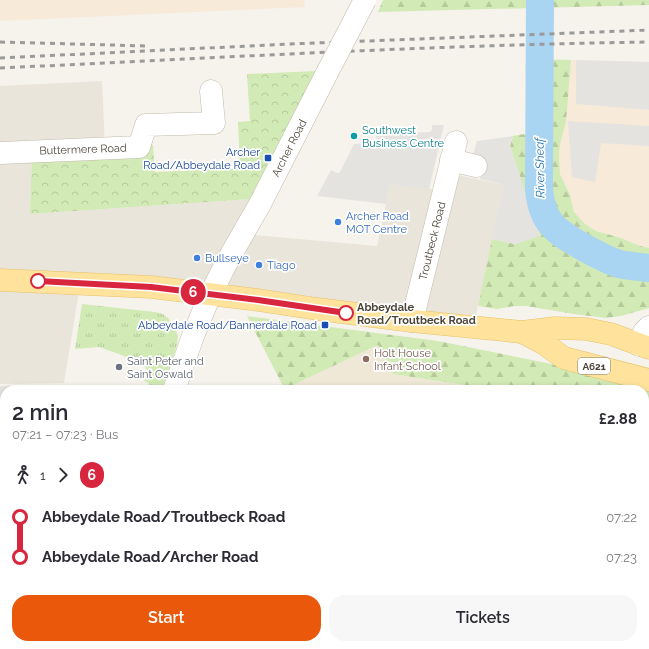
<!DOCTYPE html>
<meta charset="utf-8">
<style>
:root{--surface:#fff;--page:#f7f7f7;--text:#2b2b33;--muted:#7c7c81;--accent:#ea580c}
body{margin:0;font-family:Raleway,sans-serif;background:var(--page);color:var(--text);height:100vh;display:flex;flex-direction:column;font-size:15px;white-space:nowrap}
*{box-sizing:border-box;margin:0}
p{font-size:13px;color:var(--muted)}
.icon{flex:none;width:22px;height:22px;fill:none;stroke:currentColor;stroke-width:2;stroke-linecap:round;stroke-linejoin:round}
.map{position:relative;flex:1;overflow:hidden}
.sheet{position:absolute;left:0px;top:385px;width:649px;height:264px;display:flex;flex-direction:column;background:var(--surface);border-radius:16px 16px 0 0;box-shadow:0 2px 6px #0003}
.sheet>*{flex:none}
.badge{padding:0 8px;border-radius:13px;font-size:14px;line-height:26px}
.map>.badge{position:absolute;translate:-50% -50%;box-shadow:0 0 0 2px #fff}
.legs{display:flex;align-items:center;gap:6px;height:44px;padding:0 12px;font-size:13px}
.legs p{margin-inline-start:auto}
.summary{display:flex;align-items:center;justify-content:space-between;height:68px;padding:0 12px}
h1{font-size:22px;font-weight:600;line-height:30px}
.button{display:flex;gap:8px;margin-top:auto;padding:8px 12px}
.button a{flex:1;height:46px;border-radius:16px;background:var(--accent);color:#fff;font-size:16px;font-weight:600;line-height:46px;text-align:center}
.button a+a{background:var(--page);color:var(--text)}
ul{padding:0 12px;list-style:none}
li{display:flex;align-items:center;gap:14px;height:40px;font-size:15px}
li i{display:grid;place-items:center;width:6px;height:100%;margin:0 5px;background:currentColor}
li i::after{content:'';width:10px;height:10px;margin:-5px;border:3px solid;border-radius:50%;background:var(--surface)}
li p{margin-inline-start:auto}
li:first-child i{background:linear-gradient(#0000 50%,currentColor 0)}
li:last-child i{background:linear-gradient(currentColor 50%,#0000 0)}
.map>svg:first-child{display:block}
.residential{fill:#eae5da}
.commercial{fill:#f7ead8}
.education{fill:#efe8d6}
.grass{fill:url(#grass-tufts)}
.forest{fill:url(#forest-firs)}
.park{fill:url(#park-crowns)}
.pitch{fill:#d2eab5}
.parking{fill:#e5e3e0}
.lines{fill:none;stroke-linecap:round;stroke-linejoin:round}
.river{stroke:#a9d4f2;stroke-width:28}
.minor-casing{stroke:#c2bbae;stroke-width:23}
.major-casing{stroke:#e6c16a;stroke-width:23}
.minor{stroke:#fff;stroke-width:22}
.major{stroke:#ffe39c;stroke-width:22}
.rail{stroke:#9a9a9a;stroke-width:3;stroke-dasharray:5 5;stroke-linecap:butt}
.minor-bridge-casing{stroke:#c2bbae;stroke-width:23;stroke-linecap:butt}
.minor-bridge{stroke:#fff;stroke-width:22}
.line-1-casing{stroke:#fff;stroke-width:9}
.line-1{stroke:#d7263d;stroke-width:6}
.culture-dot{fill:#0f9aa8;stroke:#fff;stroke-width:1.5}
.transit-dot{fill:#1a4fb4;stroke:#fff;stroke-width:1.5}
.shop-dot{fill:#3f7fe0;stroke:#fff;stroke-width:1.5}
.stop-1-dot{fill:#fff;stroke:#d7263d;stroke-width:2}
.education-dot{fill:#8d6e63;stroke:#fff;stroke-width:1.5}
.worship-dot{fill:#6b7280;stroke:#fff;stroke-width:1.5}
.labels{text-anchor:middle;stroke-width:3.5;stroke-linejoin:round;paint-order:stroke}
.shield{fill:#fff;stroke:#817c74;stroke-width:1}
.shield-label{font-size:10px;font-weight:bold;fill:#4b4439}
.culture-label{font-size:11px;fill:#0d838f;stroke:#fff;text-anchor:start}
.street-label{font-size:11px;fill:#4b4439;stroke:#fff}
.transit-label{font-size:11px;fill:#164399;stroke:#fff;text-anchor:end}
.shop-label{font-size:11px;fill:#366cbe;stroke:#fff;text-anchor:start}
.stop-label{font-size:11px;font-weight:bold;fill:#4b4439;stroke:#fff;text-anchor:start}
.education-label{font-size:11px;fill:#785e54;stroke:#fff;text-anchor:start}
.worship-label{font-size:11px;fill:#5b616d;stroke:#fff;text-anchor:start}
.water-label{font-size:12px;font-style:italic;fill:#2e7ab2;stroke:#fff}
</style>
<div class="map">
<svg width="649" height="649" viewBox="0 0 649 649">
<defs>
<pattern id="grass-tufts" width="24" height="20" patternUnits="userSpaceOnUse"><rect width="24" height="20" fill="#d2eab5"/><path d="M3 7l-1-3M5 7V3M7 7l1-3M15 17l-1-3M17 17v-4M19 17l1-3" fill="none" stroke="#b6ca9c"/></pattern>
<pattern id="forest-firs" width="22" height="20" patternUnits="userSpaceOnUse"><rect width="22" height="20" fill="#d2eab5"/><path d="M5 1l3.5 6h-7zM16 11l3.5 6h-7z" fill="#b6ca9c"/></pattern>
<pattern id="park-crowns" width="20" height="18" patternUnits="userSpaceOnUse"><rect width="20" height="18" fill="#d2eab5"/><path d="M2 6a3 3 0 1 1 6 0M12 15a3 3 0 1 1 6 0" fill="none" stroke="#b6ca9c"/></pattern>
</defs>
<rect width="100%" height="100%" fill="#f6f3ec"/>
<g class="residential">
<polygon points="102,81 105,147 32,151 30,214 251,199 242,234 377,246 390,185 444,190 448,173 504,185 473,329 79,291 64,383 0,384 0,86"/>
<polygon points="644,536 649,536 649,649 601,649 601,644 644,644"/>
<polygon points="0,542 5,543 5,644 240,644 242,649 0,649"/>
</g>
<g class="commercial">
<polygon points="0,0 304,0 305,7 0,21"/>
<polygon points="571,60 649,62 649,248 640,246 621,238 596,231 585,224 574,212 570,195 560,174 559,156 560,144 566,122"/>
</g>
<g class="education">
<polygon points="378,345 393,374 496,390 296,390 293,385"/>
<polygon points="340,644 503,644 496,649 343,649"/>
</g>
<polygon class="grass" points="82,304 155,312 163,314 168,318 175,328 178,336 177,345 162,390 147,390 149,383 144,381 147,371 144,363 99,347 75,349"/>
<g class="forest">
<polygon points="383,0 649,0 649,5 378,12"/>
<path d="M 529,59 L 571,60 L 566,122 L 560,144 L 559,156 L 560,174 L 570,195 L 574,212 L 585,224 L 596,231 L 621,238 L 640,246 L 649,248 L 649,308 L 621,316 L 606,318 L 574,314 L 526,306 L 514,306 L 497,309 L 478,306 L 492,239 L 515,244 L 539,236 L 510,146 L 513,136 C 518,135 522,134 527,134 C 533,134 545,137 551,135 L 549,121 L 546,119 L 547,109 L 543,86 L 541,83 L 527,74 C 525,68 524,63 529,59 Z"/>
<polygon points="247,316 438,341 631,380 649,387 649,536 644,536 644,390 496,390 393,374 378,345 293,385 296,390 285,390"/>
<polygon points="240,644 332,644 336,649 242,649"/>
<polygon points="550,644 601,644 601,649 552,649"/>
</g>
<polygon class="park" points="317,71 251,199 30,214 32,151 153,145 155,172 240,168 238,122 250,121 247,74"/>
<polygon class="pitch" points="340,644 420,644 412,649 343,649"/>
<g class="parking">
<polygon points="576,60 649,62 649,110 576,104"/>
<polygon points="568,121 649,126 649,146 601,143 595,182 572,177"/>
<polygon points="432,125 444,125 429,189 390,185 386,204 317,196 331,170 337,173 340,172 354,144 375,143 377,141 376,136 400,134 402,133 430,132 432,130"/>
<polygon points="513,136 510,146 540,236 515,244 492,239 504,185 480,179 484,161 472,158 477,141"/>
<polygon points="66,385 81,390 5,390 5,455 0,454 0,386"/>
</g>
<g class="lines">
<path class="river" d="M 540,0 L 539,189 C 542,224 557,232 585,248 C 596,254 606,260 619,264 C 628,266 639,267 649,268"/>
<defs>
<g id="minor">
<polyline points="0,153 139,147 146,125 214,123 211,91"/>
<polyline points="451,160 476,166"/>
<polyline points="412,321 456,142"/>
<polyline points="649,327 644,332 639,345 649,344"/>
<polyline points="174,390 193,336 210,295 229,258 260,204 327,73"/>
<polyline points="644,466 649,462"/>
<polyline points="644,498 649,503"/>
<polyline points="87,649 89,644"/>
</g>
<g id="major">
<polyline points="0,280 151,287 258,300 317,309 412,321 522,332 555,328 586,329 611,334 649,348"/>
<polyline points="522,332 543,343 564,358 649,380"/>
</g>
</defs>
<use href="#minor" class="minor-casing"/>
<use href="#major" class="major-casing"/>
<use href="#minor" class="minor"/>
<use href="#major" class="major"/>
<g class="rail">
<polyline points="0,42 148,46"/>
<polyline points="0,58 290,44 649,30"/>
<path d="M 0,68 C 216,58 433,45 649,42"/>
</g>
<defs>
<polyline id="minor-bridge" points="327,73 365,0"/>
</defs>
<use href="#minor-bridge" class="minor-bridge-casing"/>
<use href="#minor-bridge" class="minor-bridge"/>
</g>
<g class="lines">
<defs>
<polyline id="line-1" points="38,281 151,287 258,300 346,313"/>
</defs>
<use href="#line-1" class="line-1-casing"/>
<use href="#line-1" class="line-1"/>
</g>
<circle class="culture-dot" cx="354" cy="136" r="4"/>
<g class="transit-dot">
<rect x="264" y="154" width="8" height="8" rx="2"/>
<rect x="321" y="321" width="8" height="8" rx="2"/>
</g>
<g class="shop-dot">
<circle cx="338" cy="222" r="4"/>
<circle cx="197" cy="258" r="4"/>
<circle cx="259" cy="265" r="4"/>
</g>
<g class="stop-1-dot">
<circle cx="38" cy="281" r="7"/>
<circle cx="346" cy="313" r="7"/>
</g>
<circle class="education-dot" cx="366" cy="359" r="4"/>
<circle class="worship-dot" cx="119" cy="367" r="4"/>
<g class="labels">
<rect class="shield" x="578" y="358" width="32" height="16" rx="3"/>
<g class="shield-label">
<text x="594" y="370">A621</text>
</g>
<g class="culture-label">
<text x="362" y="134">Southwest<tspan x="362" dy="13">Business Centre</tspan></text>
</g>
<g class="street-label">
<text transform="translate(289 148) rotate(-63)" y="4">Archer Road</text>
<text transform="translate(83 149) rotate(-2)" y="4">Buttermere Road</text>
<text transform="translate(432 241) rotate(-76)" y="4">Troutbeck Road</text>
</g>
<g class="transit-label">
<text x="260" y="156">Archer<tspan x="260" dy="13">Road/Abbeydale Road</tspan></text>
<text x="317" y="329">Abbeydale Road/Bannerdale Road</text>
</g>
<g class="shop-label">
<text x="346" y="220">Archer Road<tspan x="346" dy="13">MOT Centre</tspan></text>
<text x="205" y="262">Bullseye</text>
<text x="267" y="269">Tiago</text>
</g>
<g class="stop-label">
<text x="357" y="311">Abbeydale<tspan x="357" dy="13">Road/Troutbeck Road</tspan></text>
</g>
<g class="education-label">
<text x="374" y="357">Holt House<tspan x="374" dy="13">Infant School</tspan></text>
</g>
<g class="worship-label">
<text x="127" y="365">Saint Peter and<tspan x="127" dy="13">Saint Oswald</tspan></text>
</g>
<g class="water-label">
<text transform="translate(540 168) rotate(-91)" y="4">River Sheaf</text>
</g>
</g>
</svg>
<b class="badge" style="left:193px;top:292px;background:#d7263d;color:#fff">6</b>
<section class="sheet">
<div class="summary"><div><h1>2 min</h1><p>07:21 – 07:23 · Bus</p></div><b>£2.88</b></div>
<div class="legs"><svg class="icon" aria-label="walk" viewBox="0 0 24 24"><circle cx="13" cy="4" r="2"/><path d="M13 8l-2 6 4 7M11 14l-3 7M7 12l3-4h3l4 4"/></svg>1<svg class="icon" aria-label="forward" viewBox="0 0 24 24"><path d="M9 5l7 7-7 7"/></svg><b class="badge" style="background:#d7263d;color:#fff">6</b></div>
<ul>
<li><i style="color:#d7263d"></i><b>Abbeydale Road/Troutbeck Road</b><p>07:22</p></li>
<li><i style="color:#d7263d"></i><b>Abbeydale Road/Archer Road</b><p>07:23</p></li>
</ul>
<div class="button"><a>Start</a><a>Tickets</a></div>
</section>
</div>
